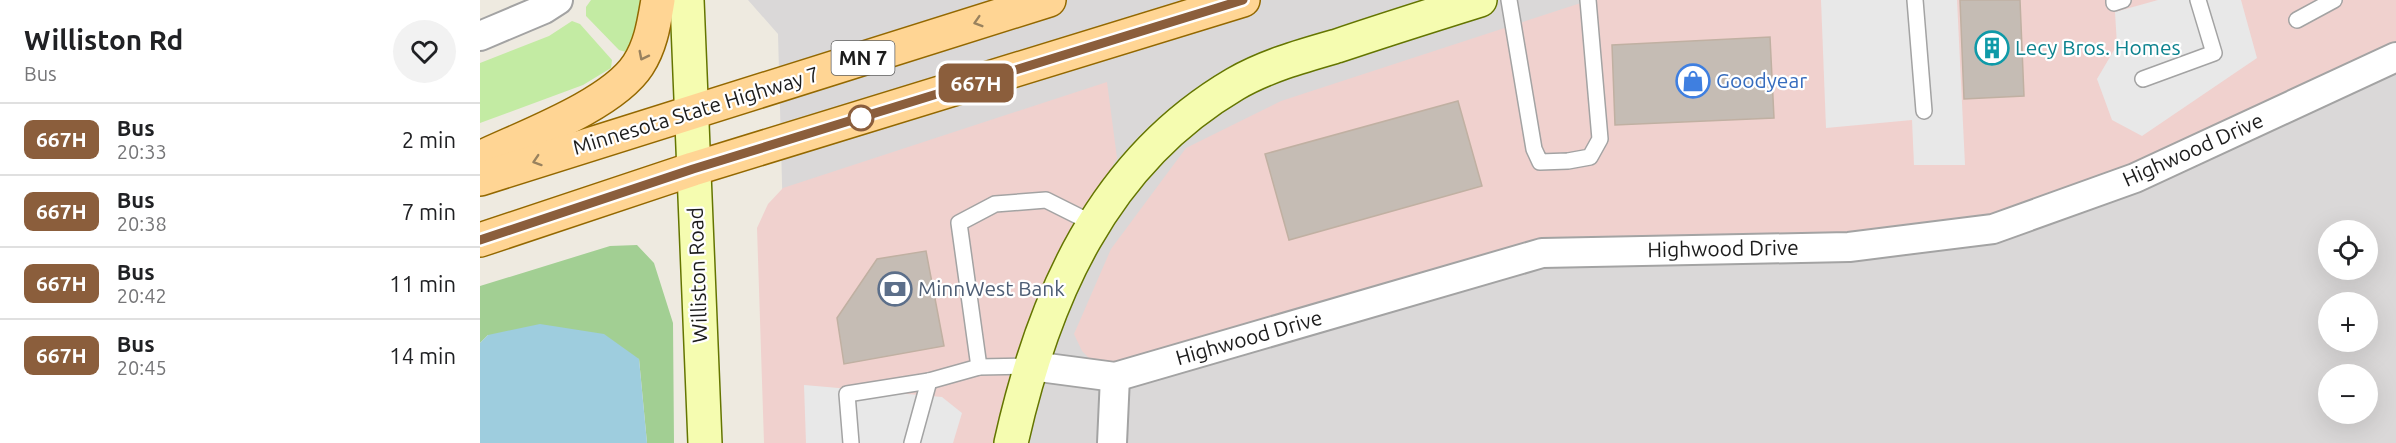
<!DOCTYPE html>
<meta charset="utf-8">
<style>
:root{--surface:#fff;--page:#f2f2f2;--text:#202124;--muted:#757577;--line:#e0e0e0}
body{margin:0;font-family:Ubuntu,sans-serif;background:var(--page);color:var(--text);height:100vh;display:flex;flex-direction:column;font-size:22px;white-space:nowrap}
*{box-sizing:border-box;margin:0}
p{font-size:20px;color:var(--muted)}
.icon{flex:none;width:33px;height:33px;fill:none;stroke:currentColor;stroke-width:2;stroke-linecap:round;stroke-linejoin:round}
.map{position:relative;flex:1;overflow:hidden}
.panel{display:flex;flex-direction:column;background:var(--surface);width:480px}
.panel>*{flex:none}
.badge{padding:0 12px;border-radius:9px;font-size:21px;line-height:39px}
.fabs{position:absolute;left:1838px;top:220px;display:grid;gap:12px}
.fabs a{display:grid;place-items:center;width:60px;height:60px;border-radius:50%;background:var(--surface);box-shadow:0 6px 24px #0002;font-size:30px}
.map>.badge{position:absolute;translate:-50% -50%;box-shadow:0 0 0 3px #fff}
.round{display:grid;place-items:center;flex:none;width:63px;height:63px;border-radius:32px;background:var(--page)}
.headline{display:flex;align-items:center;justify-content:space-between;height:102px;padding:0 24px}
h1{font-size:28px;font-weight:600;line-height:45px}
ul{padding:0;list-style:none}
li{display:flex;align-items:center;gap:18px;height:72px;padding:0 24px;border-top:2px solid var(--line)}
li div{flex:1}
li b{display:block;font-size:22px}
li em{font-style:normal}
li .badge{min-width:66px;font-weight:700;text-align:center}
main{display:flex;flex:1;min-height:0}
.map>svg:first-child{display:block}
.residential{fill:#dad8d8;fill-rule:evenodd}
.commercial{fill:#f0d1ce}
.grass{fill:#c3eba3}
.forest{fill:#a2cf93}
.parking{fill:#e8e8e8}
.water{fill:#9ecdde}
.building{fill:#c5bcb4;stroke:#c0b0a2;stroke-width:1.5}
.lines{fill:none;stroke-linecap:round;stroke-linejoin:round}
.lane-casing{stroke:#a3a3a3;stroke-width:18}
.street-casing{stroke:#a3a3a3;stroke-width:32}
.secondary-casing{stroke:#647500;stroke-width:36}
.primary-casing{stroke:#936800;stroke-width:36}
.lane{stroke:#fff;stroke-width:15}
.street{stroke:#fff;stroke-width:28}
.secondary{stroke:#f5fcb0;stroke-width:33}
.primary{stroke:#ffd594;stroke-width:33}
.oneway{stroke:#99825e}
.line-casing{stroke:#fff;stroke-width:14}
.line{stroke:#8b5e3c;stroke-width:9}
.stop-dot{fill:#fff;stroke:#8b5e3c;stroke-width:3}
.labels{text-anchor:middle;stroke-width:4.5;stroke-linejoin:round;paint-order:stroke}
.shield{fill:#fff;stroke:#606060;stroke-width:1.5}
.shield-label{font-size:20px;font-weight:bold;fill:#1c1c1c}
.culture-label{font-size:21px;fill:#0d838f;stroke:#fff;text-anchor:start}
.shop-label{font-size:21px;fill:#366cbe;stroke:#fff;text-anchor:start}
.street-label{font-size:21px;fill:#1c1c1c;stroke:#fff}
.service-label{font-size:21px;fill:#4e5e75;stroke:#fff;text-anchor:start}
</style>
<main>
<section class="panel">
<div class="headline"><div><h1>Williston Rd</h1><p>Bus</p></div><a class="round"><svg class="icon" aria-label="heart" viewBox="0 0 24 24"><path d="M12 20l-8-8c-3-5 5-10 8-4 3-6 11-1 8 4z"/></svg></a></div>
<ul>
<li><span class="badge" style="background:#8b5e3c;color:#fff">667H</span><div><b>Bus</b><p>20:33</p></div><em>2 min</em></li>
<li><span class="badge" style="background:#8b5e3c;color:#fff">667H</span><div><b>Bus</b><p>20:38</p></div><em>7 min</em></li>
<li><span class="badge" style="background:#8b5e3c;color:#fff">667H</span><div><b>Bus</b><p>20:42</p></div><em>11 min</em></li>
<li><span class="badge" style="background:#8b5e3c;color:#fff">667H</span><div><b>Bus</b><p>20:45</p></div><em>14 min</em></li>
</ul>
</section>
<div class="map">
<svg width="1916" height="443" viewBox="0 0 1916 443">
<rect width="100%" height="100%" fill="#eeeae0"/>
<path class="residential" d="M 268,0 L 1916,0 L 1916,443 L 309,443 L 298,34 ZM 1848,231 L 1887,231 L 1887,270 L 1848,270 ZM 1848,303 L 1887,303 L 1887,342 L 1848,342 ZM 1848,375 L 1887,375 L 1887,414 L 1848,414 Z"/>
<g class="commercial">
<polygon points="1110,0 1916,0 1916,44 1675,169 1502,216 1341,247 1018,259 634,363 613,362 602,351 594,334 631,249 706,148 801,101"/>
<polygon points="627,82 637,158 571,276 521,443 284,443 277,228 288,204 303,188"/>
</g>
<g class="grass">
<polygon points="111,0 165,0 159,35 146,52 139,50 106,16 106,7"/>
<polygon points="92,21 100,24 132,60 131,68 103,85 0,123 0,63 69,36"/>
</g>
<polygon class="forest" points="157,245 174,263 193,323 194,443 167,443 159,359 8,335 0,343 0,286 130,246"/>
<g class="parking">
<polygon points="1341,0 1477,0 1485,165 1434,165 1432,120 1346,128"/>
<polygon points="1678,0 1761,0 1777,58 1662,136 1632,120 1617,79 1637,45 1635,12"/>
<polygon points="324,385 462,397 482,413 473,443 326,443"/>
</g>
<polygon class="water" points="60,324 124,334 159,359 167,443 0,443 0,343 8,335"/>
<g class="building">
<polygon points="1480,0 1540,0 1544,96 1484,99"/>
<polygon points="1290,37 1294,118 1135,125 1132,45"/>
<polygon points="978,101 1002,186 809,240 785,154"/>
<polygon points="446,251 464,346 364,364 357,318 397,259"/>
</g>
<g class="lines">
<defs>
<g id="lane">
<polyline points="1029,0 1054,149 1060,162 1088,161 1110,157 1120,139 1108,0"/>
<polyline points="1435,0 1444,111"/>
<polyline points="1634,0 1634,3 1643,0"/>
<polyline points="1817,20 1854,0"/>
<polyline points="1663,79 1734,53 1718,0"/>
<polyline points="499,367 479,223 515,204 566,200 614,224"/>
<polyline points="371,443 367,394 449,381 499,367 552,366"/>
<polyline points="432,443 449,381"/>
</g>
<g id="street">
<polyline points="0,36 64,9 78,0"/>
<polyline points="552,366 635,377 1062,253 1369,247 1513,229 1655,178 1916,57"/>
<polyline points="632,443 635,377"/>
</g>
<g id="secondary">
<polyline points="207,0 225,443"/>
<path d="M 531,443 C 563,299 622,162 755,84 C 786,66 822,56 857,46 C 904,30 952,15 1000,0"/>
</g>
<g id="primary">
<path d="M 0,158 C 44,137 132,105 158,65 C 171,45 174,23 178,0"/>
<polyline points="0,179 569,0"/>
<polyline points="0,240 213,169 763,0"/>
</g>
</defs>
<use href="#lane" class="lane-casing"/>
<use href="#street" class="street-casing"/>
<use href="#secondary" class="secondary-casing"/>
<use href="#primary" class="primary-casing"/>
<use href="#lane" class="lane"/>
<use href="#street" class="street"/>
<use href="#secondary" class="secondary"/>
<use href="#primary" class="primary"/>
</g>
<defs><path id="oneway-chevron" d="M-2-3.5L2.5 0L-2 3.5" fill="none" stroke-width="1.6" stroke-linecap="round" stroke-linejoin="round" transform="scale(1.5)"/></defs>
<g class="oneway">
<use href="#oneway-chevron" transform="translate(498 22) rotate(163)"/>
<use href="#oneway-chevron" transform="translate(163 56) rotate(117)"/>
<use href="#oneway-chevron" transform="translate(57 161) rotate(162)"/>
</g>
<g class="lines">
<defs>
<polyline id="line" points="0,240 213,169 763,0"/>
</defs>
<use href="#line" class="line-casing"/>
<use href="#line" class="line"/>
</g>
<defs>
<symbol id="building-ring" viewBox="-11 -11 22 22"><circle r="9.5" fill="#fff" stroke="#0f9aa8" stroke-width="1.5"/><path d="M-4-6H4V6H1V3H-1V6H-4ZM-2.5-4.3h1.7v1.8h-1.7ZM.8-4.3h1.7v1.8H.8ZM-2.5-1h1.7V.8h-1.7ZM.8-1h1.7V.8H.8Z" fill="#0f9aa8"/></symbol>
<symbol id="shop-ring" viewBox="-11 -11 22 22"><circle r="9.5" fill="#fff" stroke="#3f7fe0" stroke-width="1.5"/><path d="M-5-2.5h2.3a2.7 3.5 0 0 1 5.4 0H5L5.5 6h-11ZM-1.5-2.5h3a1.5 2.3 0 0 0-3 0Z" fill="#3f7fe0"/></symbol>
<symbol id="bank-ring" viewBox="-11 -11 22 22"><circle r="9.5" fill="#fff" stroke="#5c6f8a" stroke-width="1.5"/><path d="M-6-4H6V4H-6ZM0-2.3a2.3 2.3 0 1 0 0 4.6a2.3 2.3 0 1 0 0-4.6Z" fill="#5c6f8a"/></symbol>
</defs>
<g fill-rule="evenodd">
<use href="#building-ring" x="1493" y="29" width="38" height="38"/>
<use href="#shop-ring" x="1194" y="62" width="38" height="38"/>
<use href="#bank-ring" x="396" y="270" width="38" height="38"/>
</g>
<circle class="stop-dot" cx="381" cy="118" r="12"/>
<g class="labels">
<rect class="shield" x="351.5" y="41" width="63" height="34" rx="4.5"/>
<g class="shield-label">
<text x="383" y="65">MN 7</text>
</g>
<g class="culture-label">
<text x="1535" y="55">Lecy Bros. Homes</text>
</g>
<g class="shop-label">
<text x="1236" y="88">Goodyear</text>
</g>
<g class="street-label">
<text transform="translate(216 111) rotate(-17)" y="7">Minnesota State Highway 7</text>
<text transform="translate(1713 150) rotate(-24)" y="7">Highwood Drive</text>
<text transform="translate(1243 249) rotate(-1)" y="7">Highwood Drive</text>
<text transform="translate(218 275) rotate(-92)" y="7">Williston Road</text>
<text transform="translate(769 338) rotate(-16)" y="7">Highwood Drive</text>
</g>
<g class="service-label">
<text x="438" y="296">MinnWest Bank</text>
</g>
</g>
</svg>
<div class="fabs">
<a><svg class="icon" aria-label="locate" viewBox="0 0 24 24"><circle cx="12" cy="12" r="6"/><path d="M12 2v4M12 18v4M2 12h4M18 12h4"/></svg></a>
<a>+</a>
<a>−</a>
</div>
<b class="badge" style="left:496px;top:83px;background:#8b5e3c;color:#fff">667H</b>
</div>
</main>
